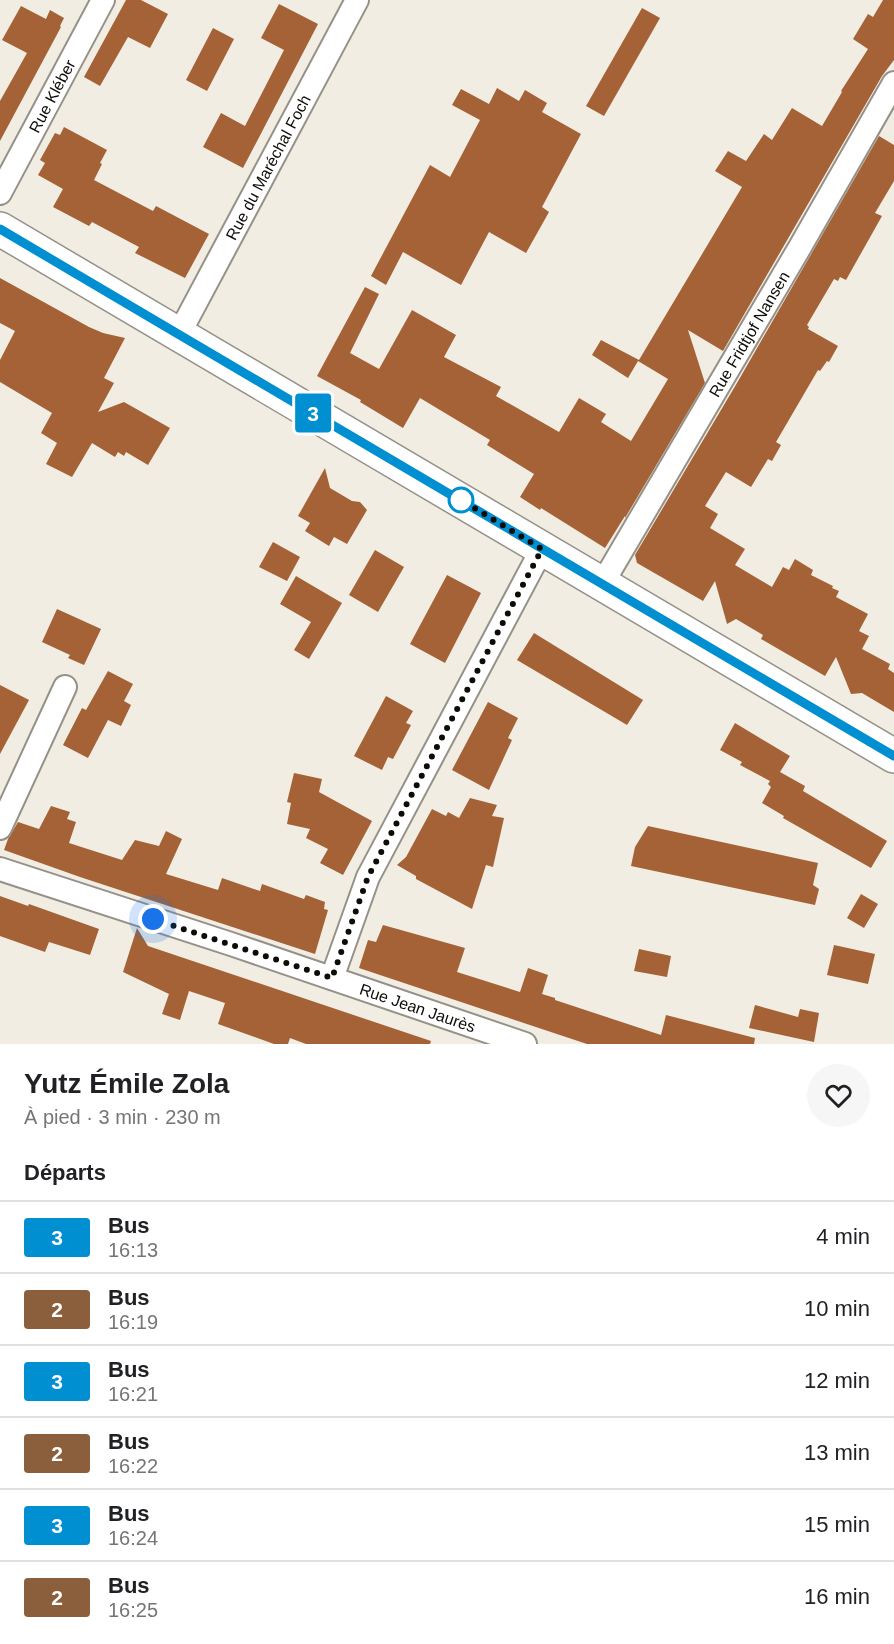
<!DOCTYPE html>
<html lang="fr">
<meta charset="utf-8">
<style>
:root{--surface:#fff;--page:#f6f6f6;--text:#202124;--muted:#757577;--line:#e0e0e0}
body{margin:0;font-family:Helvetica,sans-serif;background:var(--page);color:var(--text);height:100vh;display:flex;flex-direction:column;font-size:22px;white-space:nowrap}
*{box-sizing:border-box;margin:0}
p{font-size:20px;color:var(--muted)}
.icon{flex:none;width:33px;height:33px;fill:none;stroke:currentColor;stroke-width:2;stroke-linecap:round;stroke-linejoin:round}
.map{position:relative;height:1044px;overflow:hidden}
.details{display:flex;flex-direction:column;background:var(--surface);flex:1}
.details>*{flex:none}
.badge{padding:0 12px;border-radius:4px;font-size:21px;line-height:39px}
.you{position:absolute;width:30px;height:30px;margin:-15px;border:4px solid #fff;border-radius:50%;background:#1a73e8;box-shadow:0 0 0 9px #1a73e833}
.map>.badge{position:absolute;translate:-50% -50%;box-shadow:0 0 0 3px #fff}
h2{padding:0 24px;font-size:22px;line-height:54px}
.round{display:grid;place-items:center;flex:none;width:63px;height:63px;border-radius:32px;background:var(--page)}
.overview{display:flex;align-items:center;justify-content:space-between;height:102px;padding:0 24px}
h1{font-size:28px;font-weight:600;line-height:45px}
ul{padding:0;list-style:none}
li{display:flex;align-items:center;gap:18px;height:72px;padding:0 24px;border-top:2px solid var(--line)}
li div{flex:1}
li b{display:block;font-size:22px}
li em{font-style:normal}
li .badge{min-width:66px;font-weight:700;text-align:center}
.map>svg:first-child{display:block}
.building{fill:#a46236}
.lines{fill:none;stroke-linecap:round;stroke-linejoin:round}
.minor-casing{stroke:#959188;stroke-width:26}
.secondary-casing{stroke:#959188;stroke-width:36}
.minor{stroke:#fff;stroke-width:22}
.secondary{stroke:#fff;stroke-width:33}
.line-casing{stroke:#fff;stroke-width:14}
.line{stroke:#008fd0;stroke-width:9}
.walk{stroke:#0d0c09;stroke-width:6;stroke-dasharray:0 10.8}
.stop-dot{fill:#fff;stroke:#008fd0;stroke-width:3}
.labels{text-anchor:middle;stroke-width:4.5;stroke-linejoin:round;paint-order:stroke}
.street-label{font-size:16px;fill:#0d0c09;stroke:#f1ede3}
</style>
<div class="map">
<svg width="894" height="1044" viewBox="0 0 894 1044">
<rect width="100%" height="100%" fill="#f1ede3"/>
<g class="building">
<polygon points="126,0 141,0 168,14 150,48 128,37 100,86 84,77"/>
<polygon points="883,0 894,0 894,60 882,76 723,351 688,330 705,383 625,518 625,516 605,548 541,508 540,510 520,497 534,474 487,445 490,440 420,398 403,428 360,402 361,400 317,376 365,287 379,294 350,353 379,369 412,310 456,335 444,357 501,387 496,396 559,432 579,398 606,414 601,422 631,441 668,379 638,361 628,378 592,355 601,340 639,360 742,187 715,171 728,151 746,161 764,134 772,140 792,108 822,126 842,92 841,91 868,49 853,39 868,14 873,17"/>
<polygon points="279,4 318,24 243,168 203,147 221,113 245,126 284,50 261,38"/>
<polygon points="21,6 46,19 50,10 64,18 60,26 61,27 0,141 0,101 27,53 2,40"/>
<polygon points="642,8 660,18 604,116 586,106"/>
<polygon points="213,28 234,39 207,91 186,80"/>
<polygon points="497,88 519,101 525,90 547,103 542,112 581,134 542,207 549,212 526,253 489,232 461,285 403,252 386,285 371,276 430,165 450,177 480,120 452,105 461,89 489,104"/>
<polygon points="64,127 107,150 100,163 102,164 94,180 153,211 156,206 209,234 185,278 135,253 139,247 92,222 89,226 53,207 63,189 38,175 45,163 40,160 55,133 60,135"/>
<polygon points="879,136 894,145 894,181 875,213 882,216 846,280 840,277 838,281 834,279 807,325 809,327 808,329 838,346 829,362 827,361 820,371 818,370 776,442 781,445 772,461 768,459 751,487 726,472 705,506 718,514 710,528 745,549 735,565 772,587 783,567 789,570 795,559 813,570 811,575 833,586 832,588 839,591 836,597 868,614 859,631 869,636 862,649 890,664 888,669 894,673 894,712 862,693 851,694 836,657 825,676 761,639 763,635 736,619 727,624 715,581 703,601 637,563 635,555 737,383"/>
<polygon points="0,278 89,327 103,333 125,338 104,378 114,383 98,412 124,402 170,428 148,465 126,452 124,456 118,452 115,457 92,443 72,477 46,464 57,443 41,433 52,413 0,382 0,360 15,331 0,323"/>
<polygon points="325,468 330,488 352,501 360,502 367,510 347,544 334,537 329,546 305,531 310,523 298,516"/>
<polygon points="273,542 300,557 287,581 259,567"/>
<polygon points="375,550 404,567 378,612 349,595"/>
<polygon points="447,575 481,593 445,663 410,644"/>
<polygon points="296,576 342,603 309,659 294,650 311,622 280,604"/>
<polygon points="57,609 101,629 84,665 68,658 70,655 42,642"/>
<polygon points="534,633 643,700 627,725 517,660"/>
<polygon points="108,671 133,684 124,701 131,705 121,726 108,720 88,758 63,745 82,708 86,710"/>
<polygon points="0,685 29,700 0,754"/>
<polygon points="386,696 413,711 406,723 411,725 393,759 388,757 382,770 354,756"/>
<polygon points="488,702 518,718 508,738 512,740 489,790 452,770"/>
<polygon points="735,723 790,756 780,772 805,786 803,791 887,841 871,868 783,818 784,816 762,803 771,787 768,784 770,781 740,765 742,762 720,750"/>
<polygon points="294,773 322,779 319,792 372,821 343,875 320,863 328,849 306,838 310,829 287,824 291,803 287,802"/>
<polygon points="470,798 497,805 492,816 504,818 493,867 486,865 472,909 416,879 416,876 397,865 406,857 432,809 446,816 448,812 459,818"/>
<polygon points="51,806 70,812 67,819 76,822 69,843 122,860 135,840 159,846 166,831 182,839 166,874 218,890 222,878 260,891 262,884 304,899 306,895 325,902 324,909 328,910 315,954 80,877 4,850 8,839 18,822 39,829"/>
<polygon points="648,826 818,863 813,885 819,889 815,905 631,866 635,847"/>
<polygon points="861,894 878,904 864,928 847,918"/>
<polygon points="0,896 28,906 29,904 99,929 90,955 49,942 45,952 0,936"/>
<polygon points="383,925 465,948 457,972 520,992 528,968 548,975 542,994 555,998 555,1000 661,1035 666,1015 755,1038 754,1044 587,1044 359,968 368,940 376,942"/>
<polygon points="137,928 148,946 431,1041 430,1044 306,1044 290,1038 288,1044 274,1044 218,1024 225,1003 189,991 180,1020 162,1014 169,994 123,972"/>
<polygon points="834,945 875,954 868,984 827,975"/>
<polygon points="639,949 671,956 667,977 634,971"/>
<polygon points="755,1005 798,1017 800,1009 819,1013 814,1042 749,1028"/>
</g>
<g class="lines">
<defs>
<g id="minor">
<path id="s1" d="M 0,193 L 103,0"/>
<path id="s2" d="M 179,334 L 357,0"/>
<path id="s3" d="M 602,584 L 800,247 L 894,83"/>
<polyline points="0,828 65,687"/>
<path id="s4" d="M 0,869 L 231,944 L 525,1044"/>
<polyline points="332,978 368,877 542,549"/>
</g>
<polyline id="secondary" points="0,229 894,756"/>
</defs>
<use href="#minor" class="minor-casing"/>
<use href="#secondary" class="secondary-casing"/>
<use href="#minor" class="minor"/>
<use href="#secondary" class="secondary"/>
</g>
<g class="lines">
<defs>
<polyline id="line" points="0,229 894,756"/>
</defs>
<use href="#line" class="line-casing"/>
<use href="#line" class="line"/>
<polyline class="walk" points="153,919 332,978 368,877 542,549 461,500"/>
</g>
<circle class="stop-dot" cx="461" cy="500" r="12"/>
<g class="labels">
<g class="street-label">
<text dy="6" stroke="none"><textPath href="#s1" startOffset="110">Rue Kléber</textPath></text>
<text dy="6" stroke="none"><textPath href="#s2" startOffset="189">Rue du Maréchal Foch</textPath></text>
<text dy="6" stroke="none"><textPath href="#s3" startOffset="290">Rue Fridtjof Nansen</textPath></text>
<text dy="6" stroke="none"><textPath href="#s4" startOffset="440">Rue Jean Jaurès</textPath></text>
</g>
</g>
</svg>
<div class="you" style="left:153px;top:919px"></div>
<b class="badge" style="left:313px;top:413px;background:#008fd0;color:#fff">3</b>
</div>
<section class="details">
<div class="overview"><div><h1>Yutz Émile Zola</h1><p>À pied · 3 min · 230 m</p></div><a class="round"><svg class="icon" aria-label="heart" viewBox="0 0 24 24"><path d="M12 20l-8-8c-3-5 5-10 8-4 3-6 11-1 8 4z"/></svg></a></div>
<h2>Départs</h2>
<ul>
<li><span class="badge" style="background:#008fd0;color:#fff">3</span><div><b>Bus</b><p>16:13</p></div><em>4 min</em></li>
<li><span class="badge" style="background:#8b5e3c;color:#fff">2</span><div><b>Bus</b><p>16:19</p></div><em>10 min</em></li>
<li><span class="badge" style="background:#008fd0;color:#fff">3</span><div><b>Bus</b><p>16:21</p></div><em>12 min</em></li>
<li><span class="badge" style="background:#8b5e3c;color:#fff">2</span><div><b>Bus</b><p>16:22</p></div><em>13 min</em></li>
<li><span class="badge" style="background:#008fd0;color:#fff">3</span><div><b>Bus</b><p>16:24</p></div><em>15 min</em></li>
<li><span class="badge" style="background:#8b5e3c;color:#fff">2</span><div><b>Bus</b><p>16:25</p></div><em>16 min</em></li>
</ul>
</section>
